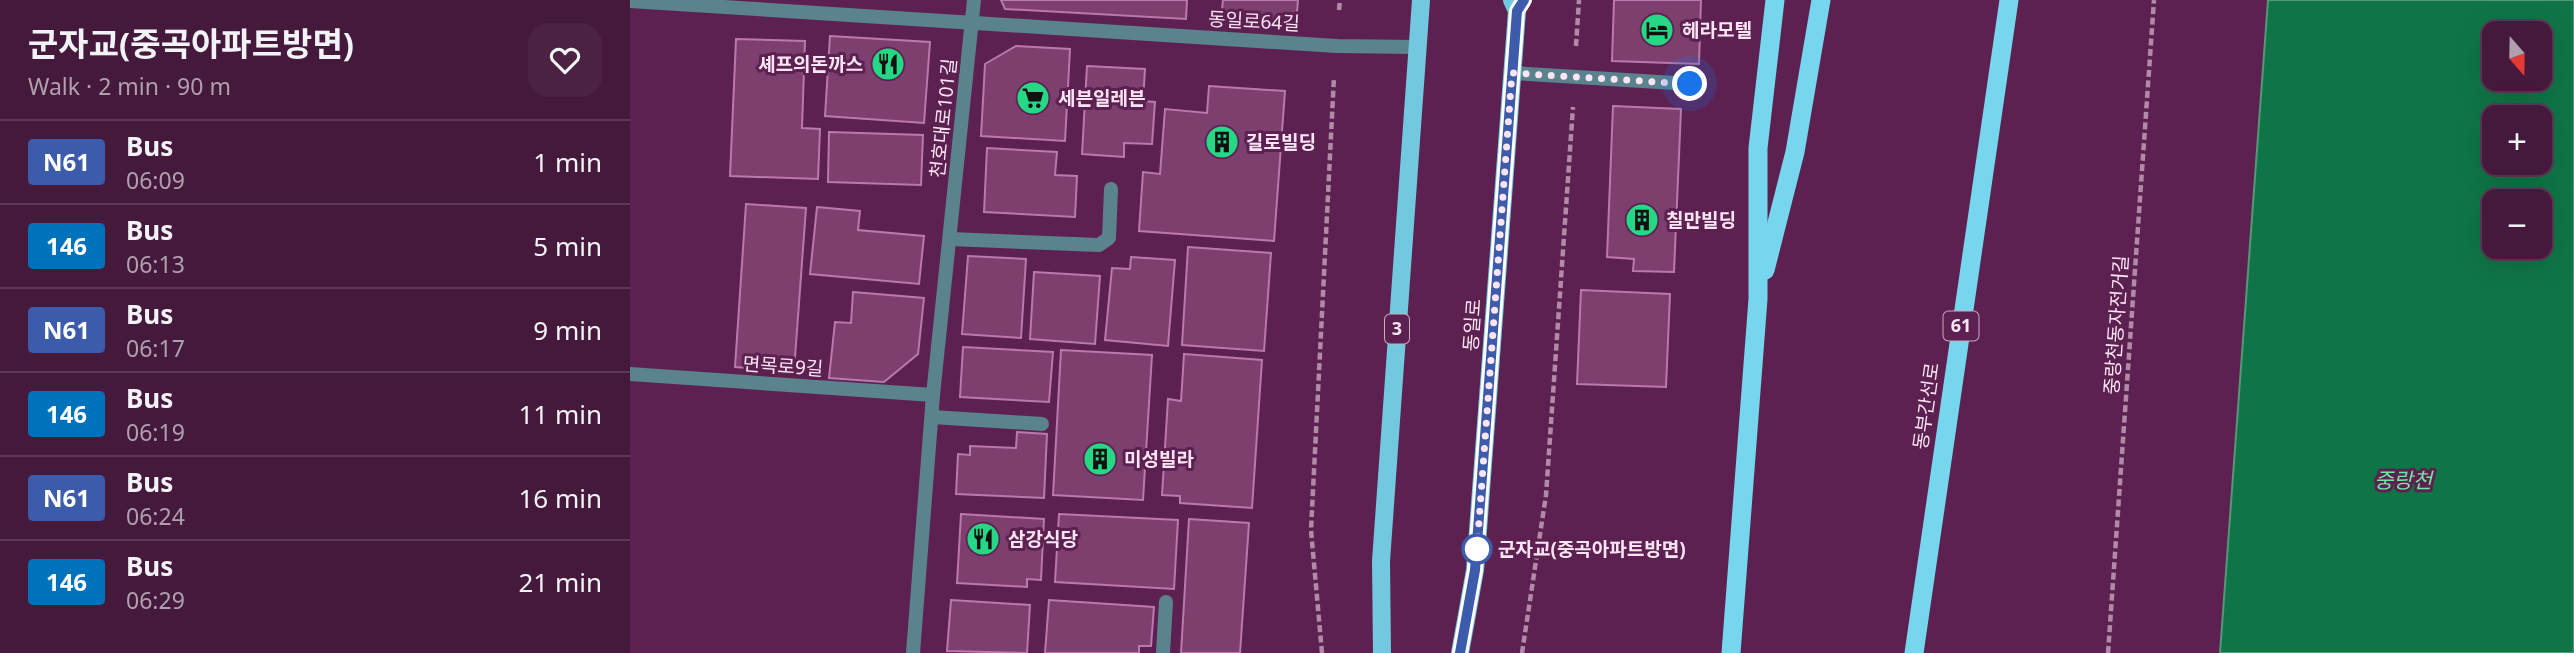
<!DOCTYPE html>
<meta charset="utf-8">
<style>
:root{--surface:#45193c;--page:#4c2243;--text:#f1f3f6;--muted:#b0a0af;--line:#5d3856}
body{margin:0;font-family:"Noto Sans","Noto Sans KR",sans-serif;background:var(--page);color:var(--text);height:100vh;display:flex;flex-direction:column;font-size:26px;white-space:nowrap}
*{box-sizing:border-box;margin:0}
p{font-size:23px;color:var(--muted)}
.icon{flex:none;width:38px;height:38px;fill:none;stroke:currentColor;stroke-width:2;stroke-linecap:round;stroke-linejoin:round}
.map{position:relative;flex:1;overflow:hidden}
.side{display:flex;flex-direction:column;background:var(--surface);width:630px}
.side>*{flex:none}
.badge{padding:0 14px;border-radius:5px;font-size:24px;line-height:46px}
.needle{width:46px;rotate:160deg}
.fabs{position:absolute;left:1852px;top:21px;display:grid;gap:14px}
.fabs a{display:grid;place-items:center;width:70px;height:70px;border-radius:14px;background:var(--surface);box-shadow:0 7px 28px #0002,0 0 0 2px var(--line);font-size:35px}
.you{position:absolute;width:35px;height:35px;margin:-18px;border:5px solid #fff;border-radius:50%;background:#1a73e8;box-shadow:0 0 0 10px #1a73e833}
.map>.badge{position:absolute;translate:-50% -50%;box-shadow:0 0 0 4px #fff}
.round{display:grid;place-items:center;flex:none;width:74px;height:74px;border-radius:21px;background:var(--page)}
.headline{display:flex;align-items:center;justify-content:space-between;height:119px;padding:0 28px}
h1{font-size:33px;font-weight:700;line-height:52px}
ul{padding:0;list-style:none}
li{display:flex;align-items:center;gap:21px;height:84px;padding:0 28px;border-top:2px solid var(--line)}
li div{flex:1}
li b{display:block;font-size:26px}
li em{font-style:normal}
li .badge{min-width:77px;font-weight:700;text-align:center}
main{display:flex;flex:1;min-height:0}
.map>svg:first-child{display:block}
.water{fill:#0f7546;stroke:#56977a;stroke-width:2;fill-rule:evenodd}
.building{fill:#7c3f6e;stroke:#bb79ab;stroke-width:2}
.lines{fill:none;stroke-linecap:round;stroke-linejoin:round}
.path{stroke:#b18aa8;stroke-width:4.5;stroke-dasharray:7 3.5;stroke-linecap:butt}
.service{stroke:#5b838d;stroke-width:14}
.minor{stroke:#5b838d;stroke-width:14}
.primary{stroke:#72c8de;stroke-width:18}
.trunk{stroke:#76d6ee;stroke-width:19}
.line-casing{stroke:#fff;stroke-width:16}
.line{stroke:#3d5bab;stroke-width:10}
.walk{stroke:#fbe5f5;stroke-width:7;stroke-dasharray:0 12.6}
.stop-dot{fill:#fff;stroke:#3d5bab;stroke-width:3.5}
.labels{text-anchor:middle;stroke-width:6;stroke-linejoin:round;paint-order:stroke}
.shield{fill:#5c2150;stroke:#cbaac4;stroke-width:2}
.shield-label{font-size:18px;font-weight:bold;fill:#fbe5f5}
.street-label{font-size:19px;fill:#fbe5f5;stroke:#5c2150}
.poi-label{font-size:19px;font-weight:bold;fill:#fbe5f5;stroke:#5c2150;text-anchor:start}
.stop-label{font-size:19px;font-weight:bold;fill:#fbe5f5;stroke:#5c2150;text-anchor:start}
.water-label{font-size:21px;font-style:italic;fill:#71e7a4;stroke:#5c2150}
</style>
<main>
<section class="side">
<div class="headline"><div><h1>군자교(중곡아파트방면)</h1><p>Walk · 2 min · 90 m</p></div><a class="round"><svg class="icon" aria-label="heart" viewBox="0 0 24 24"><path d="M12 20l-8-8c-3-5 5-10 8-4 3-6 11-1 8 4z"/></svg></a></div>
<ul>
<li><span class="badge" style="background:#3d5bab;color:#fff">N61</span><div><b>Bus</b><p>06:09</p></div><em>1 min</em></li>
<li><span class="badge" style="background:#0072bc;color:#fff">146</span><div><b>Bus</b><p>06:13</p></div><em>5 min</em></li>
<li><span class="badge" style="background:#3d5bab;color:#fff">N61</span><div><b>Bus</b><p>06:17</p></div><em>9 min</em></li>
<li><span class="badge" style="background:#0072bc;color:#fff">146</span><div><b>Bus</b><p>06:19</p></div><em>11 min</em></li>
<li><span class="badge" style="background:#3d5bab;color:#fff">N61</span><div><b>Bus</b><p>06:24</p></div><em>16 min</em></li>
<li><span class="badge" style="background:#0072bc;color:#fff">146</span><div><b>Bus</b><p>06:29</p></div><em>21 min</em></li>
</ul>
</section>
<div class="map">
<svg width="1944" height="653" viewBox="0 0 1944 653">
<rect width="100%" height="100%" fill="#5c2150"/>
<path class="water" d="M 1638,0 L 1944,0 L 1944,653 L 1590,653 ZM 1864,33 L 1909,33 L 1909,79 L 1864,79 ZM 1864,117 L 1909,117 L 1909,163 L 1864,163 ZM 1864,201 L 1909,201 L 1909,247 L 1864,247 Z"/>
<g class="building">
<polygon points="371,0 557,0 556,19 375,9"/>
<polygon points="593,0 668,0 666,25 591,20"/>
<polygon points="984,0 1071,0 1069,64 982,61"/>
<polygon points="200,36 300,42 294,123 195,116"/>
<polygon points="106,39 175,41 172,128 190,129 188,179 100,176"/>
<polygon points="386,46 440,49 435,141 351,136 355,64"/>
<polygon points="457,66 515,69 513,101 525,102 522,144 494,143 494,157 452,154"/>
<polygon points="579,86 655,91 644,241 509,231 513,172 530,174 535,109 577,113"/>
<polygon points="983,106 1051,109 1044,272 1003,271 1004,259 977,257"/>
<polygon points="199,132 293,135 291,185 198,182"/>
<polygon points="357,148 427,152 425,175 447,176 445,217 354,212"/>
<polygon points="116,204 176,208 164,371 105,367"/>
<polygon points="187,207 230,211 228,230 294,236 289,284 180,274"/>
<polygon points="558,247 641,253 634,351 552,345"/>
<polygon points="338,256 396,259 391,338 332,334"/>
<polygon points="501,257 545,260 538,346 475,340 482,268 500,269"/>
<polygon points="404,272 470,276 465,344 400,339"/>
<polygon points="951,290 1040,294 1036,387 947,384"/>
<polygon points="223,292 294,298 288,354 254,382 199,378 205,322 221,323"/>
<polygon points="333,347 423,352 419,402 330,397"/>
<polygon points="431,350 522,355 513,500 423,495"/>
<polygon points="554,354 632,360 622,508 550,503 550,496 532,495 538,399 551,401"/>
<polygon points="387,432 417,434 414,498 326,494 328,454 340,455 340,446 386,448"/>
<polygon points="331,514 414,519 411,580 397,579 397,587 327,583"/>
<polygon points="429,514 548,520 544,589 425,582"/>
<polygon points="559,519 619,523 610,653 551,653"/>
<polygon points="321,600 400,605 397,653 317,651"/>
<polygon points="419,600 524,607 521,646 509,646 509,653 415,653"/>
</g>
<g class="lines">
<g class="path">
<polyline points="709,10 710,0"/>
<polyline points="946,46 949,0"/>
<polyline points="692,653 681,530 704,77"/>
<polyline points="892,653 916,495 943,107"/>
<polyline points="1478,653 1524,0"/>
</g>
<g class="service">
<polyline points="882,73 1061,84"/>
<polyline points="320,239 469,245 479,238 481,189"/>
<polyline points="302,417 412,424"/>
<polyline points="533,653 536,602"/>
</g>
<g class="minor">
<polyline points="0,1 707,46 786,47"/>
<polyline points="0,374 303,395"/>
<polyline points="283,653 303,395 344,0"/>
</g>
<g class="primary">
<polyline points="752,653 751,561 791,0"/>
<polyline points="830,653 845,570 887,11 882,0"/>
</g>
<g class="trunk">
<polyline points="1135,270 1165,152 1191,0"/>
<polyline points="1101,653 1128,299 1128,148 1145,0"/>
<polyline points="1284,653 1379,0"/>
</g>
</g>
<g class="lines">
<defs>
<polyline id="line" points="830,653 845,570 887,11 894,0"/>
</defs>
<use href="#line" class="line-casing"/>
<use href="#line" class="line"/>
<polyline class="walk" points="847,549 882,73 1060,84"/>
</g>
<defs>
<symbol id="hotel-disc" viewBox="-11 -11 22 22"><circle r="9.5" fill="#25d886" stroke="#5c2150"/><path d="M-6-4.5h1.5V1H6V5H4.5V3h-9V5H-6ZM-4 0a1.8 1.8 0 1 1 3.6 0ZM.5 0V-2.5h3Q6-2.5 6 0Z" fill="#111"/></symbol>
<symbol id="restaurant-disc" viewBox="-11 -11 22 22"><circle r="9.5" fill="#25d886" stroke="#5c2150"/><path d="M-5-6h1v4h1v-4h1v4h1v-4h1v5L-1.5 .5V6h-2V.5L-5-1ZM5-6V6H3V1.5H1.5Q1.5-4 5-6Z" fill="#111"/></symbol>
<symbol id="supermarket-disc" viewBox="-11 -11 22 22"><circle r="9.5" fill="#25d886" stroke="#5c2150"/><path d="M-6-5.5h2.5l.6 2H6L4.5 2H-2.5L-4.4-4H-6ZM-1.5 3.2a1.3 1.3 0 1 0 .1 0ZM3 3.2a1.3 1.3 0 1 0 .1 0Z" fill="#111"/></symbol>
<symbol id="building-disc" viewBox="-11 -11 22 22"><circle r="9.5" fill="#25d886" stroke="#5c2150"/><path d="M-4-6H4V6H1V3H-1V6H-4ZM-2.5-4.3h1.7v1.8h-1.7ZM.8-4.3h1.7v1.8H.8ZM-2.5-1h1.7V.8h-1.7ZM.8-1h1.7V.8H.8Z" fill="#111"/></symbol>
</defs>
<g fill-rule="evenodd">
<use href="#hotel-disc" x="1008" y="11" width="38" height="38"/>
<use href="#restaurant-disc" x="239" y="45" width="38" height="38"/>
<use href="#supermarket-disc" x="384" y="79" width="38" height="38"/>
<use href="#building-disc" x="573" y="123" width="38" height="38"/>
<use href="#building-disc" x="993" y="201" width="38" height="38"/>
<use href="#building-disc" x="451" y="440" width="38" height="38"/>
<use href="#restaurant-disc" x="334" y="520" width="38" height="38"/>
</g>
<circle class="stop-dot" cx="847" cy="549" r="14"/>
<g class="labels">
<g class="shield">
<rect x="1313.5" y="311.5" width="35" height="29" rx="5"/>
<rect x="755" y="314.5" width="24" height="29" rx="5"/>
</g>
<g class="shield-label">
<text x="1331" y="332">61</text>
<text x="767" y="335">3</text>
</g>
<g class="street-label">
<text transform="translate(624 21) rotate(3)" y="7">동일로64길</text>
<text transform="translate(313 118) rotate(-84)" y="7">천호대로101길</text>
<text transform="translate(842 325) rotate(-86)" y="7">동일로</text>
<text transform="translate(1486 325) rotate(-86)" y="7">중랑천동자전거길</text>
<text transform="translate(153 366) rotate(4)" y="7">면목로9길</text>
<text transform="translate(1296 406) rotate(-82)" y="7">동부간선로</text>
</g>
<g class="poi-label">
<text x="1052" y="37">헤라모텔</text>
<text x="233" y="71" text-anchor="end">셰프의돈까스</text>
<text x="428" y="105">세븐일레븐</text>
<text x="616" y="149">길로빌딩</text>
<text x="1036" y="227">칠만빌딩</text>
<text x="494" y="466">미성빌라</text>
<text x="378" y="546">삼강식당</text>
</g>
<g class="stop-label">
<text x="868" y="556">군자교(중곡아파트방면)</text>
</g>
<g class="water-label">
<text x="1773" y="488">중랑천</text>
</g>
</g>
</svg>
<div class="fabs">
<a><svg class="needle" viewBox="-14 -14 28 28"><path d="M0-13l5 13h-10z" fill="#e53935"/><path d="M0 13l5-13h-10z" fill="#b0a0af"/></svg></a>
<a>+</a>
<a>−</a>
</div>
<div class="you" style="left:1060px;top:84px"></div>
</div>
</main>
